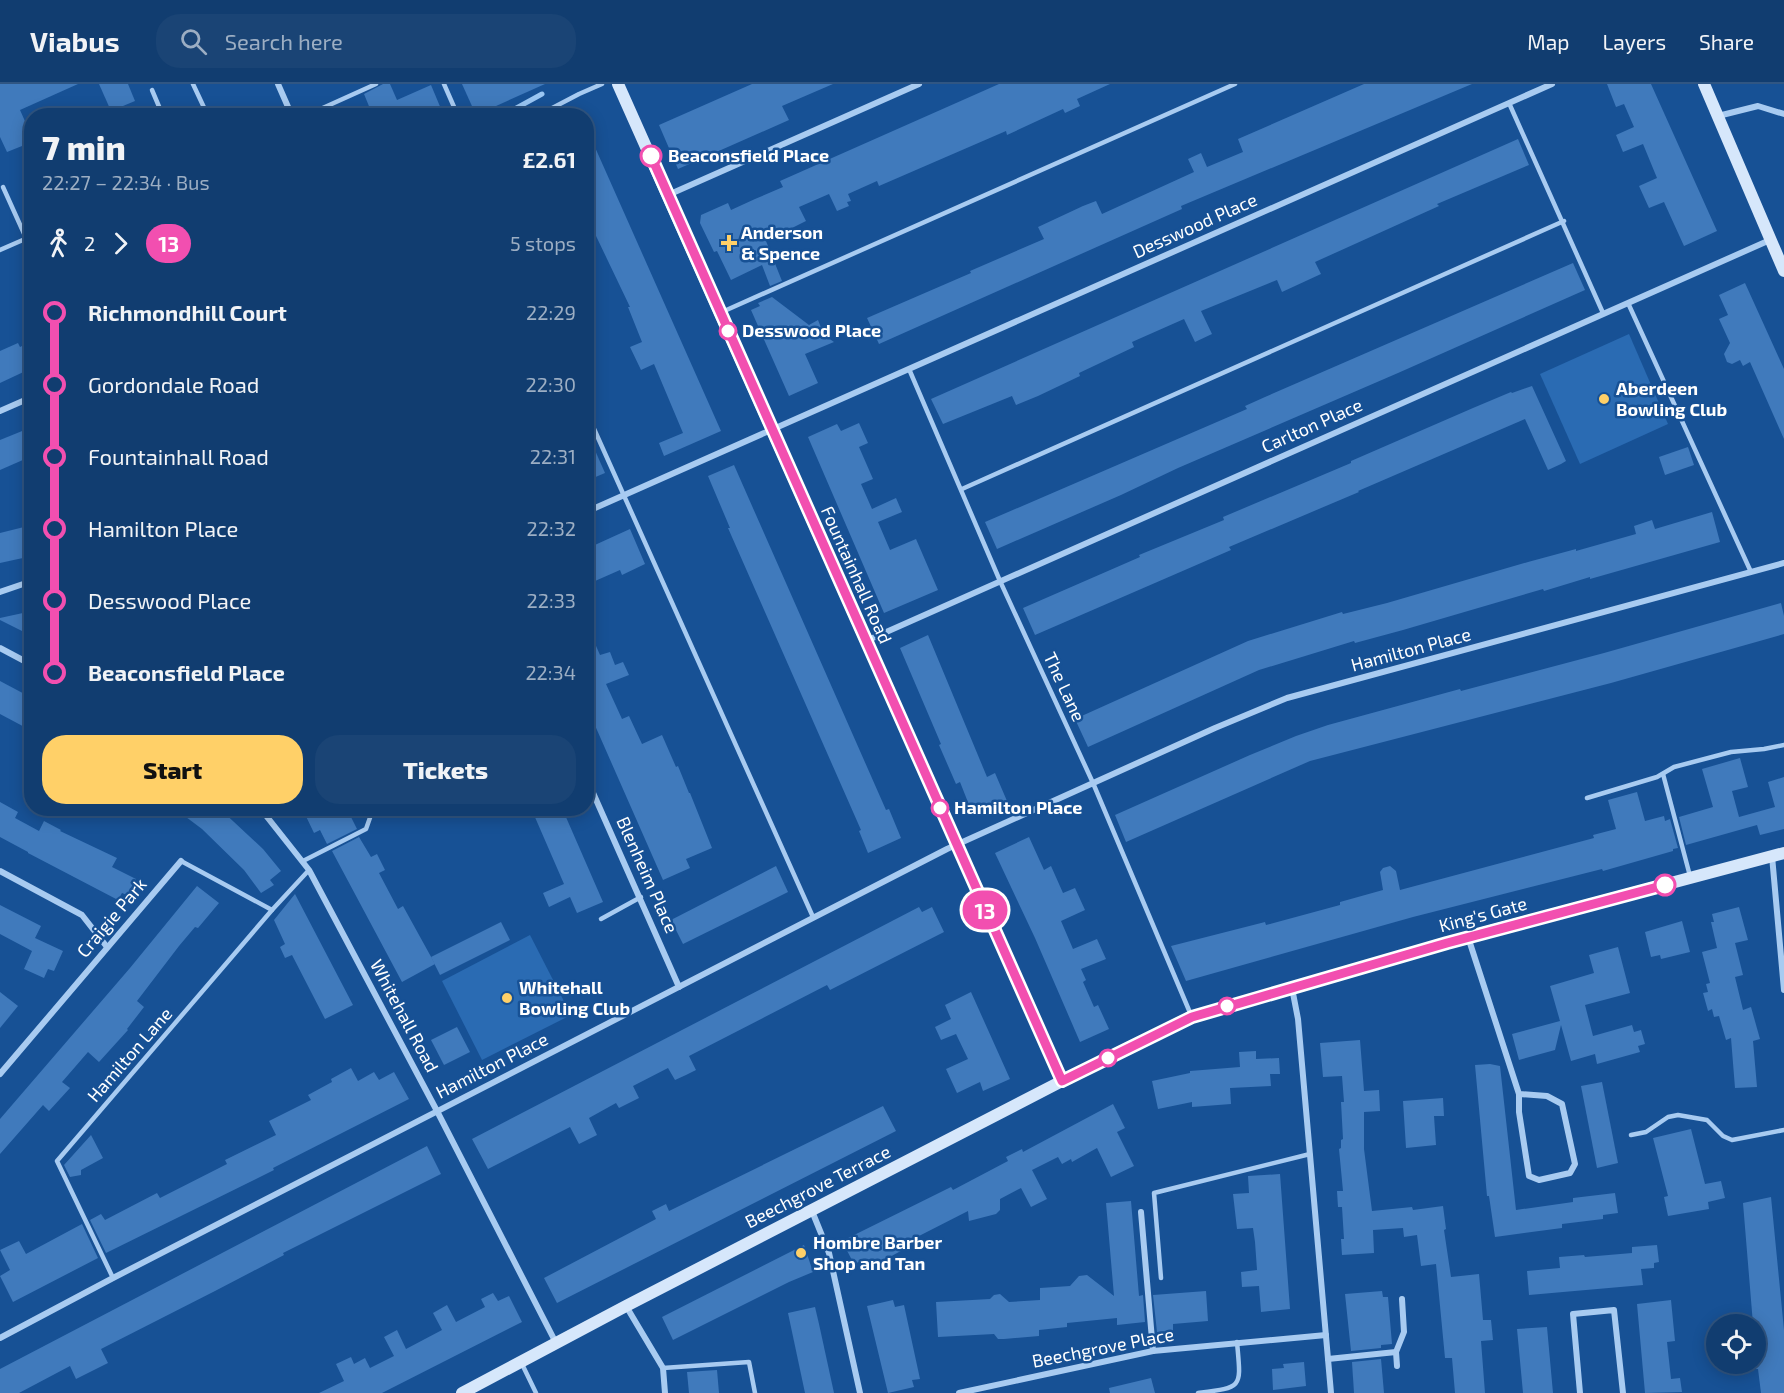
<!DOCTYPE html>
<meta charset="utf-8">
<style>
:root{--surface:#113d70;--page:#1a4475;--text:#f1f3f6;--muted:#9caec3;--line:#305683;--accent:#ffd068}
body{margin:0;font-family:"Exo 2",sans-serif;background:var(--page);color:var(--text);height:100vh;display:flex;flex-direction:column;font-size:22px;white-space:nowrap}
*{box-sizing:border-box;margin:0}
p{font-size:20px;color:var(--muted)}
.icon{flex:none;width:33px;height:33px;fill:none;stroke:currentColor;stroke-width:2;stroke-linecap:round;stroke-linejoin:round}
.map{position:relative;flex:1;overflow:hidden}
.drawer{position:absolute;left:24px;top:24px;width:570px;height:708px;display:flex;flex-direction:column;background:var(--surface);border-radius:24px;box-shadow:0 3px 15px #0003,0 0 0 2px var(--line)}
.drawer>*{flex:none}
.badge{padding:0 12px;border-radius:20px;font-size:21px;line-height:39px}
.buttons{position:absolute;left:1706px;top:1230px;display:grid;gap:12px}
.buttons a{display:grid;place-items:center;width:60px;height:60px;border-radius:50%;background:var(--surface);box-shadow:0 3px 15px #0003,0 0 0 2px var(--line);font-size:30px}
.map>.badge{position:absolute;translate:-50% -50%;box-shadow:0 0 0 3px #fff}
.legs{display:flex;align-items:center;gap:9px;height:66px;padding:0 18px;font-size:20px}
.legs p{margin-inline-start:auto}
.overview{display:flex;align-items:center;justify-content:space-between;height:102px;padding:0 18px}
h1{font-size:33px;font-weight:800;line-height:45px}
.action{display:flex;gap:12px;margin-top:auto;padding:12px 18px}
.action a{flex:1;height:69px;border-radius:24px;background:var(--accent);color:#111;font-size:24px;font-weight:800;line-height:69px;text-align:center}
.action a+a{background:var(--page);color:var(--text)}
ul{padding:0 18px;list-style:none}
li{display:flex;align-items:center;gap:21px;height:72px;font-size:22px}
li i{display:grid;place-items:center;width:9px;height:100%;margin:0 8px;background:currentColor}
li i::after{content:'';width:15px;height:15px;margin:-8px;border:4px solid;border-radius:50%;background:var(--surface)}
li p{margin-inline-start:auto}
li:first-child i{background:linear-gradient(#0000 50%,currentColor 0)}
li:last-child i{background:linear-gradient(currentColor 50%,#0000 0)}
header{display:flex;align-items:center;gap:36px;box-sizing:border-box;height:84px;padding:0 30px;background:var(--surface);border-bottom:2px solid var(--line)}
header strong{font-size:28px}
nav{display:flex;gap:33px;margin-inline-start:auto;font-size:21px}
.search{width:420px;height:54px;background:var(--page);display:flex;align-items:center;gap:15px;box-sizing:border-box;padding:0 21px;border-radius:24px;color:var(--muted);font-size:22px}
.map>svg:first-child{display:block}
.green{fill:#2a6bb3}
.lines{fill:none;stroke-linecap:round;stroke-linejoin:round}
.stream{stroke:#9ac6f3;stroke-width:5}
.building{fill:#407abc}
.lane{stroke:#a8cbf1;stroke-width:4.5}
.street{stroke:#a8cbf1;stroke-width:6}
.secondary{stroke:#d6e7fb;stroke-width:12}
.line-1-casing{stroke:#fff;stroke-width:14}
.line-1{stroke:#f24fb0;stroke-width:9}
.stop-1-dot{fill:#fff;stroke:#f24fb0;stroke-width:3}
.poi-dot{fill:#ffd068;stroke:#175195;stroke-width:2}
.labels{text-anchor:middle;stroke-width:5;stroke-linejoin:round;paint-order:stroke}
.stop-label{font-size:18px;font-weight:bold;fill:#fff;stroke:#175195;text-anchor:start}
.street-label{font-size:18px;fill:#fff;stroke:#175195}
.poi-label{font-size:18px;font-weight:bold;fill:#fff;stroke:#175195;text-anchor:start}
</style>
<header>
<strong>Viabus</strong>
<div class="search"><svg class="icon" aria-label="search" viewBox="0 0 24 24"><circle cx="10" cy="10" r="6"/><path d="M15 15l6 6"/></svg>Search here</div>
<nav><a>Map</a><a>Layers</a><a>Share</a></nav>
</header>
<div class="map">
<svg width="1784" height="1309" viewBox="0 0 1784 1309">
<rect width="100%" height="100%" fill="#175195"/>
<g class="green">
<polygon points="1629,250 1668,340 1580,380 1540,290"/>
<polygon points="530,851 571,931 482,976 442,897"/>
</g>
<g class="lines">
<polyline class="stream" points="502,32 542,10"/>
</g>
<g class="building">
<polygon points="0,0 78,0 20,26 32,53 32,58 7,68 0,53"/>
<polygon points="99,0 128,0 135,17 111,27"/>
<polygon points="383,0 390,0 397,16 431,1 444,32 373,32 364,10"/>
<polygon points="462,0 545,0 476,31"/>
<polygon points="752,0 833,0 782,22 789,36 678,85 659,41"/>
<polygon points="999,0 1110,0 1077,15 1080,22 1065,29 1063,25 1007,51 1006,47 879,102 877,97 848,110 851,117 847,118 849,122 837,127 829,110 799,123 806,137 766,157 782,197 770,202 762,181 731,196 717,167 714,168 700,139 701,131 728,119 731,126 755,115 783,103 780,97"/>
<polygon points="1364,0 1472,0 1181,122 1182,125 879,260 867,234 971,189 970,187 1044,155 1038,143 1083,122 1096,117 1102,130 1194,88 1188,75 1201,69 1207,83 1243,68 1238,55"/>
<polygon points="1607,0 1651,0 1717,147 1684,162 1664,118 1649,124 1639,102 1657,94 1643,60 1623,68 1616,51 1634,43 1624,20 1616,23"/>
<polygon points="586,43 721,347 664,372 659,359 683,349 654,280 641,286 630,263 642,258 628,223 630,223 586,131"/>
<polygon points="1518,55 1529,81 1437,120 1439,122 1315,178 1321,190 1282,208 1277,196 1201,227 1212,250 1195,258 1184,235 1132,258 1134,263 1079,289 1080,292 1038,312 1016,321 1012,312 943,340 931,315"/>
<polygon points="1573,179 1585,206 1398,289 1178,384 1121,411 997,465 985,438 1247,325 1245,322 1265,313"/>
<polygon points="1745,199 1784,285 1784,355 1750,278 1743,282 1740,276 1732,280 1727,278 1724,270 1730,259 1719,235 1728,231 1719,211"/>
<polygon points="772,213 809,241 818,236 824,251 834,258 805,270 818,299 789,312 751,226 760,222 758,219"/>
<polygon points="32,257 32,284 0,299 0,267 18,259 20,263"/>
<polygon points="1532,302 1566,377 1561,380 1548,386 1525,335 1358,407 1359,408 1229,463 1231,466 1035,551 1023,524 1140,473 1139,471 1224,436 1223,433 1351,379 1351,377 1473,324 1511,308 1512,309"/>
<polygon points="859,339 868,359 859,363 873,395 861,400 872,425 896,414 902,428 878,438 890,466 916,455 938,506 884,529 808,353 837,340 841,347"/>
<polygon points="32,343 32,372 0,386 0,356"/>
<polygon points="586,346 605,389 586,397"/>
<polygon points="1688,363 1694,381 1665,391 1659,373"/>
<polygon points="734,381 886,726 889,725 901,754 868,769 859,747 861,746 728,444 730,444 708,392"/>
<polygon points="1712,428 1720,458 1590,495 1590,493 1544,507 1543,505 1403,546 1355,559 1354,557 1259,586 1088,663 1075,635 1248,557 1342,528 1343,530 1387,519 1528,478 1576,465 1576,467 1636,450 1634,442 1652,436 1655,445"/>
<polygon points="32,441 32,472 0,479 0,449"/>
<polygon points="630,445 645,480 622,491 620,486 586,501 586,465"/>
<polygon points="1781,519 1784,532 1784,550 1611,599 1310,677 1126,758 1115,731 1250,671 1296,652 1328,641 1460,605 1461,607 1604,569"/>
<polygon points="32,527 32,552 0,536 0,534"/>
<polygon points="586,539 600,571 610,568 615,581 623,578 629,591 606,600 622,635 629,632 642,660 662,651 676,683 678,682 689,709 690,709 712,764 686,775 690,784 663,796 586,621"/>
<polygon points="928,551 987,693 995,689 1007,717 973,731 960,698 956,700 939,661 941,660 900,564"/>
<polygon points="0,597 32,614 32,647 0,630"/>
<polygon points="1740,674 1748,703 1732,707 1739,733 1775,723 1768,698 1784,693 1784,745 1760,751 1757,741 1686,761 1679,733 1713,723 1702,685"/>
<polygon points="1637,708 1645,737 1664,732 1665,737 1670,735 1678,764 1673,765 1673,767 1603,787 1602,785 1413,833 1186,897 1171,862 1265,838 1266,841 1340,821 1340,818 1383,806 1380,788 1383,784 1390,782 1396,787 1400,806 1594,754 1593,751 1616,745 1608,716"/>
<polygon points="0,718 18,728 15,734 39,747 44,737 61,746 60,747 117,774 112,783 136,795 127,811 122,809 118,816 28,769 28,768 0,753"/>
<polygon points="174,724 219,724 263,765 281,787 270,796 274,801 261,809 244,786 202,745"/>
<polygon points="302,724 337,724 339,729 347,725 357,745 327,760 320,746 314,749"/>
<polygon points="531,724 562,724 603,818 577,829 570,813 549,823 543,809 564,800"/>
<polygon points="359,753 371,773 377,770 385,786 379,789 398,825 403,822 435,880 402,898 332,767"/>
<polygon points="1029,753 1044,786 1051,782 1063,809 1075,804 1085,826 1061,837 1073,865 1097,855 1106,875 1081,885 1086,896 1083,898 1094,923 1098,921 1109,945 1080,958 1035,854 995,769"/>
<polygon points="776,782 788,808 683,860 671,836"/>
<polygon points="197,802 219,819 198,844 195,843 179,862 137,917 144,923 127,945 128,946 99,978 88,968 62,998 70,1004 49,1027 43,1021 0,1070 0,1035 130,884"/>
<polygon points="295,810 353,921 325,935 292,871 285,874 280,863 285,860 274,836"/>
<polygon points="0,821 41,842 35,854 63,867 54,887 48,885 44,894 24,885 32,867 0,850"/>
<polygon points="919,823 922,828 932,823 944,848 830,906 827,901 689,972 696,986 686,991 675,996 668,984 633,1002 639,1014 619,1024 616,1019 589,1034 597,1051 579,1060 570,1043 488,1085 472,1055"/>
<polygon points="1739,823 1748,856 1735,859 1743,891 1735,893 1743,926 1751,923 1760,955 1753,957 1757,1003 1735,1004 1731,954 1726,956 1719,932 1714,933 1712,925 1708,927 1703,909 1708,908 1706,900 1710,899 1702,868 1717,864 1711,838 1714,838 1712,830"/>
<polygon points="1682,837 1690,868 1661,875 1660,871 1651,873 1645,848"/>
<polygon points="501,838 510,856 440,891 431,873"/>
<polygon points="1618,863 1630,909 1585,921 1593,952 1632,941 1634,948 1641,946 1645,960 1638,962 1640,968 1597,980 1595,970 1571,977 1561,941 1555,966 1519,976 1512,950 1560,937 1550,902 1594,889 1589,871"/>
<polygon points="0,908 18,922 0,944"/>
<polygon points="971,908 1010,995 983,1007 980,998 957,1009 946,985 968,975 956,950 941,956 935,943 951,935 945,921"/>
<polygon points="457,943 470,968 444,981 431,956"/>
<polygon points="1360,956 1364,1007 1379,1006 1380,1027 1364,1028 1364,1065 1372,1127 1412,1123 1413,1126 1443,1122 1446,1145 1444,1146 1451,1193 1479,1190 1483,1236 1491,1236 1493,1256 1481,1257 1485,1309 1455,1309 1452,1274 1445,1274 1436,1180 1421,1182 1417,1151 1404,1153 1403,1144 1373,1146 1374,1169 1342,1171 1341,1155 1344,1155 1342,1123 1338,1123 1337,1107 1343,1107 1339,1065 1341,1064 1341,1056 1343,1055 1341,1018 1344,1018 1342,992 1323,993 1320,959"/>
<polygon points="1256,967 1256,975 1279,974 1280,990 1270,990 1271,1002 1230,1004 1231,1020 1192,1023 1192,1018 1158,1025 1152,997 1190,989 1190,987 1240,983 1239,968"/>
<polygon points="1490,980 1500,982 1516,1126 1573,1118 1573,1114 1615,1109 1618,1129 1603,1131 1603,1135 1562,1140 1562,1144 1495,1153 1489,1112 1487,1112 1475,981"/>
<polygon points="351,984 358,997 374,988 379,996 394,988 409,1015 273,1084 274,1086 106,1169 90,1136 101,1130 105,1136 157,1109 160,1114 227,1080 225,1076 276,1051 269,1037 311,1016 308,1011 332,998 331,995"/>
<polygon points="1602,998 1618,1079 1597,1084 1581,1002"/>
<polygon points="1443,1014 1444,1032 1434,1032 1436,1061 1406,1064 1403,1017"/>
<polygon points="1113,1020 1125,1044 1117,1048 1134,1082 1111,1093 1097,1064 1072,1078 1071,1075 1062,1080 1058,1073 1032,1086 1047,1115 1031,1123 1021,1104 1000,1115 1000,1126 996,1130 969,1137 968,1127 919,1152 921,1156 875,1181 865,1185 861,1177 854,1180 842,1157 951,1103 953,1106 1008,1077 1006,1073 1022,1065 1023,1068"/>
<polygon points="883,1022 896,1047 557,1219 544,1194 656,1135 652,1127 666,1120 669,1127"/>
<polygon points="1691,1045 1705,1100 1721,1097 1725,1114 1708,1118 1709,1125 1668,1132 1664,1113 1668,1112 1653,1054"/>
<polygon points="91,1051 103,1074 81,1086 81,1091 70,1093 64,1081"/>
<polygon points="427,1062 441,1090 283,1169 284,1171 215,1207 101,1265 108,1279 76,1295 70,1282 19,1309 0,1309 0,1285"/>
<polygon points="1280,1090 1290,1225 1261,1228 1259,1202 1242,1203 1241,1188 1257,1186 1255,1158 1253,1144 1237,1145 1233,1110 1249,1109 1248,1092"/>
<polygon points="1771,1113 1784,1246 1784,1309 1761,1309 1758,1285 1755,1285 1755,1240 1753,1240 1743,1119"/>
<polygon points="1131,1117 1139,1212 1143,1211 1145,1238 1117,1241 1117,1234 1067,1239 1067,1243 1039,1246 1039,1252 1004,1255 998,1255 994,1250 938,1253 936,1218 990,1215 994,1211 1000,1210 1009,1218 1040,1216 1040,1204 1070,1202 1079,1192 1087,1191 1114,1212 1106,1119"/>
<polygon points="82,1140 98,1174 13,1218 0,1192 10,1186 0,1166 19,1157 26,1170"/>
<polygon points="804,1161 813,1188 789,1198 673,1256 662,1233"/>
<polygon points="1657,1161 1659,1178 1654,1179 1654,1184 1641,1185 1643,1201 1529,1211 1527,1187 1560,1184 1559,1173 1584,1171 1585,1173 1632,1169 1632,1163"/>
<polygon points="1206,1207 1208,1237 1173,1240 1173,1247 1157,1248 1153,1211"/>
<polygon points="1382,1207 1383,1213 1388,1213 1392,1260 1381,1261 1381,1264 1351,1267 1345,1210"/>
<polygon points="493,1209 498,1217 509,1212 522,1238 382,1309 319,1309 344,1297 336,1280 351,1273 354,1280 365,1274 370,1284 394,1272 384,1253 397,1246 406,1265 442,1246 433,1229 447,1221 456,1238 485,1223 481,1215"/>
<polygon points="893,1216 895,1223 904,1221 920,1295 912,1296 914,1303 888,1309 867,1222"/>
<polygon points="1671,1216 1675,1257 1667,1258 1671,1295 1680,1294 1682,1308 1645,1309 1637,1220"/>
<polygon points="815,1223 819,1240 834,1309 805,1309 788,1229"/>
<polygon points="1547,1243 1553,1309 1523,1309 1517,1245"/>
<polygon points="1381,1275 1384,1309 1354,1309 1352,1278"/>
<polygon points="1304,1278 1306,1302 1273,1306 1272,1285 1284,1284 1283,1280"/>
<polygon points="717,1286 719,1309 689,1309 687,1288"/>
<polygon points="1151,1294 1155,1309 1110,1309 1109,1304"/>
</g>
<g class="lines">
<g class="lane">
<polyline points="193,0 208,32"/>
<polyline points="444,0 458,32"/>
<polyline points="152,6 163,32"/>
<polyline points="1509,19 1603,229"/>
<polyline points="126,31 126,32"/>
<polyline points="305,32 376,0"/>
<polyline points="537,32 579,10 602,0"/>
<polyline points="28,82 32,88"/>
<polyline points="3,103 26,154"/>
<polyline points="0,166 32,152"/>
<polyline points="1628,219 1751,488"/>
<polyline points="722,228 1235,0"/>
<polyline points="909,285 1000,497 1093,699 1191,931"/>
<polyline points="586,327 813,833"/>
<polyline points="962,405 1564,137"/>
<polyline points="1663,690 1690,792"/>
<polyline points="1587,714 1657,693 1674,683 1731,668 1764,665 1784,661"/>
<polyline points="181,777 272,826"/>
<polyline points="303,777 366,745 372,728 370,724"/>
<polyline points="601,835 641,813"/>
<polyline points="1631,1051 1646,1048 1668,1033 1678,1031 1707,1036 1723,1052 1732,1056 1784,1046"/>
<polyline points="113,1194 57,1077 272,826 309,786"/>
<polyline points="1161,1194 1154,1109 1310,1070"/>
<polyline points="522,1280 536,1309"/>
<polyline points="663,1284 749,1278 755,1309"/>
<path d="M 1198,1309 C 1244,1303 1241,1304 1237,1258"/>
</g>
<g class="street">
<polyline points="278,0 292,32"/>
<polyline points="1718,32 1758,22 1784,30"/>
<polyline points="668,111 919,0"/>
<polyline points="0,327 32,313"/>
<polyline points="586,428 1552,0"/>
<polyline points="0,508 32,497"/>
<polyline points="866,557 1770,156"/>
<polyline points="0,564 32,581"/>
<polyline points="586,693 679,903"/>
<polyline points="260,724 309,786 437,1027 556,1259"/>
<polyline points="1772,772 1784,906"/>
<polyline points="0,787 82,831 107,863"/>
<polyline points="1468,853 1519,1010 1519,1028 1529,1092 1539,1096 1570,1089 1575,1080 1562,1020 1547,1012 1519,1010"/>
<polyline points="1292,904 1298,935 1331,1309"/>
<polyline points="0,990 181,777"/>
<polyline points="812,1127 829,1169 860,1309"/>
<polyline points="1141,1128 1153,1267"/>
<polyline points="626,1222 663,1284 665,1309"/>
<polyline points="0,1254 113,1194 947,765 1215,644 1287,614 1784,479"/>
<polyline points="1328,1275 1396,1268"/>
<polyline points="1397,1282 1396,1268 1404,1248 1402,1215"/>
<polyline points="959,1309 1153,1267 1326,1251"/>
<polyline points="1580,1309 1573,1230 1614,1226 1623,1309"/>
</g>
<g class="secondary">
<polyline points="618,0 1062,997"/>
<polyline points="1704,0 1784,187"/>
<polyline points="462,1309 626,1222 1062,997 1192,933 1468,853 1784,769"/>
</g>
</g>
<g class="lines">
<defs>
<polyline id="line-1" points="651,72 1062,997 1192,933 1447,859 1665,801"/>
</defs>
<use href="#line-1" class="line-1-casing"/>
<use href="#line-1" class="line-1"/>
</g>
<g class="stop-1-dot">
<circle cx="651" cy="72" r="10"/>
<circle cx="728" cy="247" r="8"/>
<circle cx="940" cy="724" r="8"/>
<circle cx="1665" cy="801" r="10"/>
<circle cx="1227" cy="922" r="8"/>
<circle cx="1108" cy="974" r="8"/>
</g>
<g class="poi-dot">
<path d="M726 150h6v6h6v6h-6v6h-6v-6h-6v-6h6z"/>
<circle cx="1604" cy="315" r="6"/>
<circle cx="507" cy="914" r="6"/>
<circle cx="801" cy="1169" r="6"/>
</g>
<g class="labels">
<g class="stop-label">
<text x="668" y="78">Beaconsfield Place</text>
<text x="742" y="253">Desswood Place</text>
<text x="954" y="730">Hamilton Place</text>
</g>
<g class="street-label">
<text transform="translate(1195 142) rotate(-24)" y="6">Desswood Place</text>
<text transform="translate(1312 342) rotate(-24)" y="6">Carlton Place</text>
<text transform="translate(856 491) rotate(66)" y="6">Fountainhall Road</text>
<text transform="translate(1411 566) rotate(-15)" y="6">Hamilton Place</text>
<text transform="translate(1064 603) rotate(65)" y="6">The Lane</text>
<text transform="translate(647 791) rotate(66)" y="6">Blenheim Place</text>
<text transform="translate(1483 831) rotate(-15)" y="6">King's Gate</text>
<text transform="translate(112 834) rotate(-50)" y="6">Craigie Park</text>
<text transform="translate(404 932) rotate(62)" y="6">Whitehall Road</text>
<text transform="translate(130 971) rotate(-49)" y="6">Hamilton Lane</text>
<text transform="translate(492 982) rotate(-27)" y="6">Hamilton Place</text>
<text transform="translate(818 1103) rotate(-27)" y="6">Beechgrove Terrace</text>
<text transform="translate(1103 1264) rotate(-11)" y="6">Beechgrove Place</text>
</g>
<g class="poi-label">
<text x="741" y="155">Anderson<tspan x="741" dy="21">&amp; Spence</tspan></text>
<text x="1616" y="311">Aberdeen<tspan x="1616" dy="21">Bowling Club</tspan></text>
<text x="519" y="910">Whitehall<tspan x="519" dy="21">Bowling Club</tspan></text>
<text x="813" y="1165">Hombre Barber<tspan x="813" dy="21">Shop and Tan</tspan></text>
</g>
</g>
</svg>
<div class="buttons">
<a><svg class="icon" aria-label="locate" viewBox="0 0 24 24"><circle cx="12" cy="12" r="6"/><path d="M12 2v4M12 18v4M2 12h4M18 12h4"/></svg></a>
</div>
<b class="badge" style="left:985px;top:826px;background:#f24fb0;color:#fff">13</b>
<section class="drawer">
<div class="overview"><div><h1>7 min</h1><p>22:27 – 22:34 · Bus</p></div><b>£2.61</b></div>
<div class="legs"><svg class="icon" aria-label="walk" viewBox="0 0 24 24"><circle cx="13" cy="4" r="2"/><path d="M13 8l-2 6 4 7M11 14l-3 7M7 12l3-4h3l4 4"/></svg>2<svg class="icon" aria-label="forward" viewBox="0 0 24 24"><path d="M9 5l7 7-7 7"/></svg><b class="badge" style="background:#f24fb0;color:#fff">13</b><p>5 stops</p></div>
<ul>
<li><i style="color:#f24fb0"></i><b>Richmondhill Court</b><p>22:29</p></li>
<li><i style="color:#f24fb0"></i><span>Gordondale Road</span><p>22:30</p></li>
<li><i style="color:#f24fb0"></i><span>Fountainhall Road</span><p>22:31</p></li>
<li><i style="color:#f24fb0"></i><span>Hamilton Place</span><p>22:32</p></li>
<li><i style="color:#f24fb0"></i><span>Desswood Place</span><p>22:33</p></li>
<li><i style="color:#f24fb0"></i><b>Beaconsfield Place</b><p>22:34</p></li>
</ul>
<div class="action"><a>Start</a><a>Tickets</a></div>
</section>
</div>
